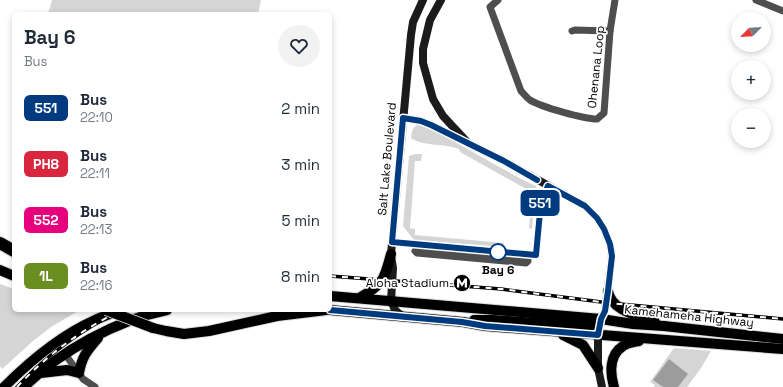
<!DOCTYPE html>
<meta charset="utf-8">
<style>
:root{--surface:#fff;--page:#f2f2f3;--text:#1f2937;--muted:#747a83}
body{margin:0;font-family:"Space Grotesk",sans-serif;background:var(--page);color:var(--text);height:100vh;display:flex;flex-direction:column;font-size:15px;white-space:nowrap}
*{box-sizing:border-box;margin:0}
p{font-size:13px;color:var(--muted)}
.icon{flex:none;width:22px;height:22px;fill:none;stroke:currentColor;stroke-width:2;stroke-linecap:round;stroke-linejoin:round}
.map{position:relative;flex:1;overflow:hidden}
.sheet{position:absolute;left:12px;top:12px;width:320px;height:300px;display:flex;flex-direction:column;background:var(--surface);border-radius:6px;box-shadow:0 2px 6px #0003}
.sheet>*{flex:none}
.badge{padding:0 8px;border-radius:6px;font-size:14px;line-height:26px}
.needle{width:26px;rotate:246deg}
.controls{position:absolute;left:731px;top:12px;display:grid;gap:8px}
.controls a{display:grid;place-items:center;width:40px;height:40px;border-radius:50%;background:var(--surface);box-shadow:0 2px 6px #0003;font-size:20px}
.map>.badge{position:absolute;translate:-50% -50%;box-shadow:0 0 0 2px #fff}
.round{display:grid;place-items:center;flex:none;width:42px;height:42px;border-radius:21px;background:var(--page)}
.head{display:flex;align-items:center;justify-content:space-between;height:68px;padding:0 12px}
h1{font-size:19px;font-weight:600;line-height:30px}
ul{padding:0;list-style:none}
li{display:flex;align-items:center;gap:12px;height:56px;padding:0 12px}
li div{flex:1}
li b{display:block;font-size:15px}
li em{font-style:normal}
li .badge{min-width:44px;font-weight:700;text-align:center}
.map>svg:first-child{display:block}
.green{fill:#d5d5d5}
.water{fill:#9c9c9c}
.lines{fill:none;stroke-linecap:round;stroke-linejoin:round}
.primary-casing{stroke:#dbdbdb;stroke-width:12}
.highway-casing{stroke:#dbdbdb;stroke-width:14}
.street{stroke:#4e4e4e;stroke-width:7}
.secondary{stroke:#1b1b1b;stroke-width:8}
.primary{stroke:#000;stroke-width:10}
.highway{stroke:#000;stroke-width:12}
.rail-casing{stroke:#000;stroke-width:3.5}
.rail{stroke:#fff;stroke-width:2;stroke-dasharray:6;stroke-linecap:butt}
.primary-bridge-casing{stroke:#dbdbdb;stroke-width:12;stroke-linecap:butt}
.primary-bridge{stroke:#000;stroke-width:10}
.line-casing{stroke:#fff;stroke-width:9}
.line{stroke:#003b80;stroke-width:6}
.stop-dot{fill:#fff;stroke:#003b80;stroke-width:2}
.labels{text-anchor:middle;stroke-width:3.5;stroke-linejoin:round;paint-order:stroke}
.street-label{font-size:12px;fill:#000;stroke:#fff}
.stop-label{font-size:12px;font-weight:bold;fill:#000;stroke:#fff}
.poi-label{font-size:12px;fill:#000;stroke:#fff;text-anchor:end}
</style>
<div class="map">
<svg width="783" height="387" viewBox="0 0 783 387">
<rect width="100%" height="100%" fill="#fff"/>
<g class="green">
<polygon points="52,0 261,0 258,14 48,14"/>
<path d="M 419,124 L 426,126 L 521,179 L 536,186 L 538,191 L 534,201 L 532,229 L 529,228 L 532,195 L 528,190 L 460,152 L 459,149 C 444,143 424,147 411,138 C 412,131 412,127 419,124 Z"/>
<polygon points="415,154 422,154 421,161 415,161 410,228 415,229 415,235 504,243 504,247 414,240 403,226 409,156"/>
<polygon points="0,284 14,289 14,310 80,310 51,327 33,341 2,369 0,366"/>
<polygon points="674,348 711,351 701,368 687,387 654,387 655,385 650,382"/>
</g>
<polygon class="water" points="669,359 688,374 678,387 663,387 653,380"/>
<g class="lines">
<defs>
<g id="primary">
<polyline points="0,270 14,276"/>
<path d="M 608,291 C 611,311 639,316 655,322"/>
<polyline points="330,296 601,319 633,324 664,326 783,339"/>
<path d="M 359,298 C 384,284 384,280 391,254"/>
<polyline points="330,310 463,322 485,326 783,349"/>
<polyline points="474,320 493,320 582,326 592,325 600,319"/>
<polyline points="153,328 166,331 184,334 209,331 277,316 326,310"/>
<polyline points="563,335 583,345 598,368"/>
<path d="M 41,373 L 67,370 L 79,373 C 82,356 87,351 98,338"/>
<path d="M 4,387 C 30,361 61,335 95,320 C 104,316 113,313 121,310"/>
<path d="M 24,387 C 60,351 117,320 167,310"/>
<path d="M 614,387 C 610,373 609,355 623,346 C 627,343 634,342 639,341"/>
</g>
<polyline id="highway" points="0,243 14,251"/>
</defs>
<use href="#primary" class="primary-casing"/>
<use href="#highway" class="highway-casing"/>
<g class="street">
<path d="M 498,0 L 490,7 L 521,91 C 524,94 527,98 530,100 C 541,107 584,119 597,119 L 604,113 L 610,31 L 615,0"/>
<polyline points="756,0 783,11"/>
<polyline points="572,31 575,30 610,31"/>
<polygon points="417,249 527,259 528,261 526,263 417,253 415,251"/>
<polyline points="65,354 83,379 95,387"/>
</g>
<g class="secondary">
<polyline points="441,0 430,20 423,49 423,63 433,99 443,116 469,144 504,161 585,206 597,218 604,229 610,244 612,256 605,311 601,319 598,335 598,368 602,387"/>
<polyline points="403,118 421,121 431,125 462,140"/>
<polyline points="403,317 395,310 391,301 393,268 391,256 392,242 411,35 413,22 423,0"/>
</g>
<use href="#primary" class="primary"/>
<use href="#highway" class="highway"/>
<defs>
<g id="rail">
<polyline points="330,276 501,289 609,303 783,319"/>
<path d="M 17,387 C 47,355 82,329 122,310"/>
</g>
</defs>
<use href="#rail" class="rail-casing"/>
<use href="#rail" class="rail"/>
<defs>
<polyline id="primary-bridge" points="106,310 153,328"/>
</defs>
<use href="#primary-bridge" class="primary-bridge-casing"/>
<use href="#primary-bridge" class="primary-bridge"/>
</g>
<g class="lines">
<defs>
<polyline id="line" points="330,310 462,322 485,326 598,335 601,319 605,311 608,291 612,256 610,244 604,229 597,218 585,206 548,186 541,201 536,255 392,242 403,118 421,121 431,125 504,161 537,180"/>
</defs>
<use href="#line" class="line-casing"/>
<use href="#line" class="line"/>
</g>
<defs>
<symbol id="metro-disc" viewBox="-11 -11 22 22"><circle r="9.5" fill="#000" stroke="#fff"/><path d="M-5.5 5V-5H-3L0 0L3-5H5.5V5H3V-.5L0 4L-3-.5V5Z" fill="#fff"/></symbol>
</defs>
<g fill-rule="evenodd">
<use href="#metro-disc" x="452" y="273" width="20" height="20"/>
</g>
<circle class="stop-dot" cx="498" cy="252" r="8"/>
<g class="labels">
<g class="street-label">
<text transform="translate(596 67) rotate(-84)" y="4">Ohenana Loop</text>
<text transform="translate(387 159) rotate(-85)" y="4">Salt Lake Boulevard</text>
<text transform="translate(689 316) rotate(6)" y="4">Kamehameha Highway</text>
</g>
<g class="stop-label">
<text x="498" y="274">Bay 6</text>
</g>
<g class="poi-label">
<text x="449" y="287">Aloha Stadium</text>
</g>
</g>
</svg>
<div class="controls">
<a><svg class="needle" viewBox="-14 -14 28 28"><path d="M0-13l5 13h-10z" fill="#e53935"/><path d="M0 13l5-13h-10z" fill="#747a83"/></svg></a>
<a>+</a>
<a>−</a>
</div>
<b class="badge" style="left:540px;top:203px;background:#003b80;color:#fff">551</b>
<section class="sheet">
<div class="head"><div><h1>Bay 6</h1><p>Bus</p></div><a class="round"><svg class="icon" aria-label="heart" viewBox="0 0 24 24"><path d="M12 20l-8-8c-3-5 5-10 8-4 3-6 11-1 8 4z"/></svg></a></div>
<ul>
<li><span class="badge" style="background:#003b80;color:#fff">551</span><div><b>Bus</b><p>22:10</p></div><em>2 min</em></li>
<li><span class="badge" style="background:#d7263d;color:#fff">PH8</span><div><b>Bus</b><p>22:11</p></div><em>3 min</em></li>
<li><span class="badge" style="background:#e6007e;color:#fff">552</span><div><b>Bus</b><p>22:13</p></div><em>5 min</em></li>
<li><span class="badge" style="background:#6b8e23;color:#fff">1L</span><div><b>Bus</b><p>22:16</p></div><em>8 min</em></li>
</ul>
</section>
</div>
